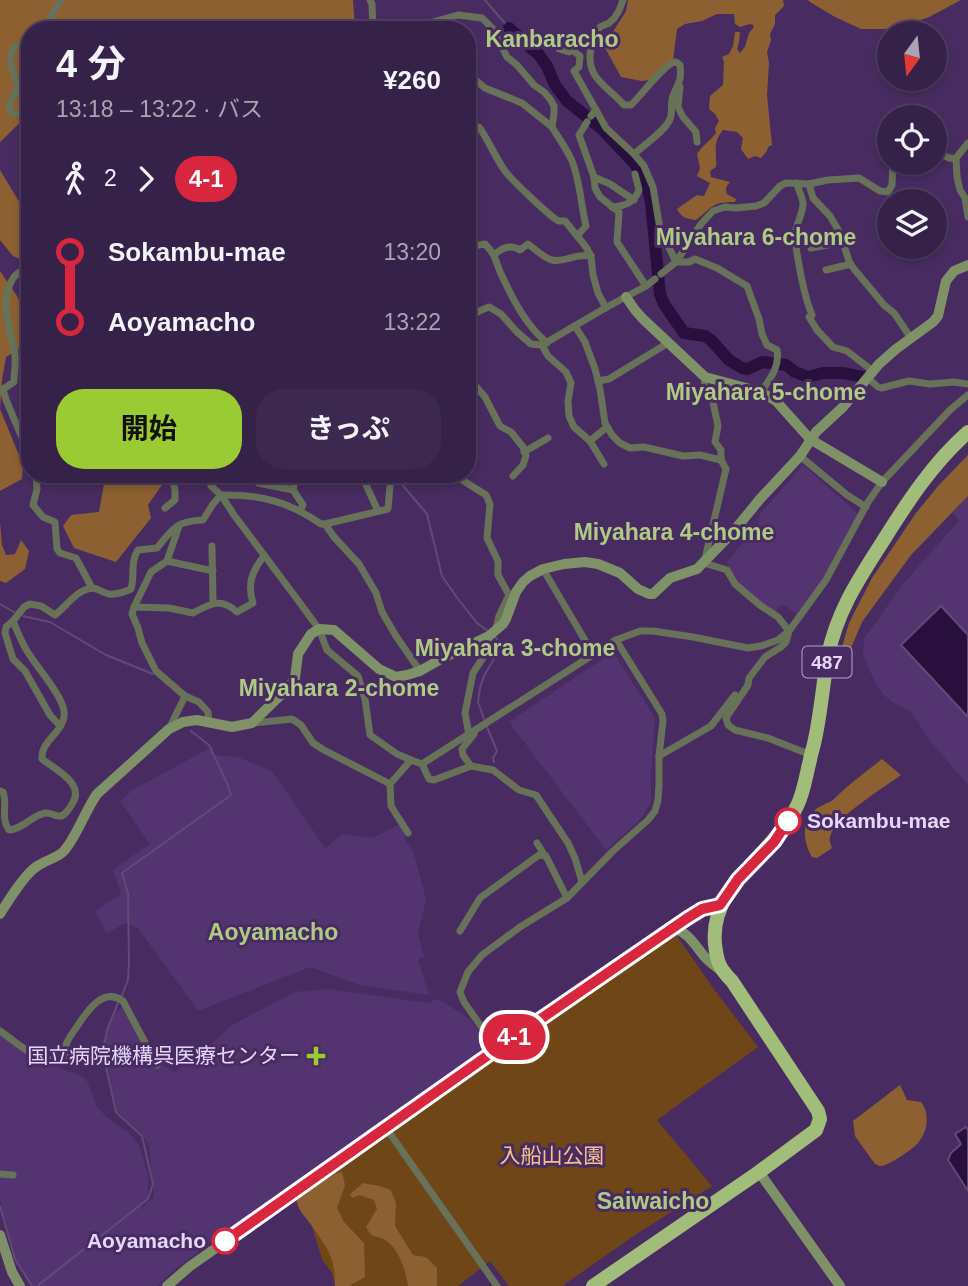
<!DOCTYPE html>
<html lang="ja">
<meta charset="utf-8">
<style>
:root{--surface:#362149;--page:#3d2950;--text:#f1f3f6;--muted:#aaa3b4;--line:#503e61;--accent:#9bcb33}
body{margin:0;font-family:Helvetica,"Noto Sans JP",sans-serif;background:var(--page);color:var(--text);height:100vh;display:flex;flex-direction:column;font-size:26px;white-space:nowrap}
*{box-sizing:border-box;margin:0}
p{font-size:23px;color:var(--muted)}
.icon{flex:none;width:38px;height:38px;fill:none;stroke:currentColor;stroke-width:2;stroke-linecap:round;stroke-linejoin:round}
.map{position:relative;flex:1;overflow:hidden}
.side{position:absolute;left:21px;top:21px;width:455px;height:462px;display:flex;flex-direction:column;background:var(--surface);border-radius:28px;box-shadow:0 4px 10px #0003,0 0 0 2px var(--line)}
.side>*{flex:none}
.badge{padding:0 14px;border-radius:23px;font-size:24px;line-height:46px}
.needle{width:46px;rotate:195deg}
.buttons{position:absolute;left:877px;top:21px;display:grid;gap:14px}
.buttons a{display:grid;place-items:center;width:70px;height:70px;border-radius:50%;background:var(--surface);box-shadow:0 4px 10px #0003,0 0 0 2px var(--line);font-size:35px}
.map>.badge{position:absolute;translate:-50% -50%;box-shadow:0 0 0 4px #fff}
.legs{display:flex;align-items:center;gap:10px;height:77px;padding:0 35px;font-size:23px}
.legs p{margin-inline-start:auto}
.overview{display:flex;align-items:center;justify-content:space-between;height:119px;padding:0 35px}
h1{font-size:38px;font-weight:700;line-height:52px}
.primary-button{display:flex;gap:14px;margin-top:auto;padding:14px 35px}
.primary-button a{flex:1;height:80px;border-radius:28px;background:var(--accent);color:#111;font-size:28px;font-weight:700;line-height:80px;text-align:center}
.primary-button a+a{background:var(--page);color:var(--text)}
ul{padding:0 35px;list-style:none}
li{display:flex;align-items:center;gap:24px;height:70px;font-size:26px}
li i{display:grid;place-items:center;width:10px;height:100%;margin:0 9px;background:currentColor}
li i::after{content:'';width:18px;height:18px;margin:-9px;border:5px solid;border-radius:50%;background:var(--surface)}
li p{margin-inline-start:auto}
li:first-child i{background:linear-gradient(#0000 50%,currentColor 0)}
li:last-child i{background:linear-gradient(currentColor 50%,#0000 0)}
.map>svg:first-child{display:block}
.built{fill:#533471}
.green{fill:#6f4617}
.forest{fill:#8c6031}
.water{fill:#280f3d;stroke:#614b75;stroke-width:2}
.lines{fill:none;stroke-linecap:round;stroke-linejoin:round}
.stream{stroke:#614b75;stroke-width:2}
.river{stroke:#280f3d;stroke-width:12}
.street{stroke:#677258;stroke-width:7}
.secondary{stroke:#7f9166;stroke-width:10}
.highway{stroke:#a2bd7a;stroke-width:14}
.line-1-casing{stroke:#fff;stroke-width:16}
.line-1{stroke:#d7263d;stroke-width:10}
.stop-1-dot{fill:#fff;stroke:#d7263d;stroke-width:3.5}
.poi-dot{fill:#9bcb33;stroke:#482c61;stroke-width:2.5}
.labels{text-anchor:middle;stroke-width:6;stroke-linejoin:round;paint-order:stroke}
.shield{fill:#482c61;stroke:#b7a4cb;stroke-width:2}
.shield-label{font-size:19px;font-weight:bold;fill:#e6d7f8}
.stop-label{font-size:21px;font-weight:bold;fill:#e6d7f8;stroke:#482c61;text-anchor:start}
.poi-label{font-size:21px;fill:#e6d7f8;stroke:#482c61;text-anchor:end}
.park-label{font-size:21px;fill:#f7c18c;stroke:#482c61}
.neighbourhood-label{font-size:23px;font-weight:bold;fill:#afcb83;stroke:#482c61}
</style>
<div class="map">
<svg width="968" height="1286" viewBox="0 0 968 1286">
<rect width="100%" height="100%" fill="#482c61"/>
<g class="built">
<polygon points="803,465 858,514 825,579 796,614 783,604 773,613 731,579 727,562 758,524 760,514"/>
<polygon points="968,496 968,785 927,737 913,714 905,708 892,702 882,693 873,678 863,654 864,639 903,584 959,521 953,513"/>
<polygon points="613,652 655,718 651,771 651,803 640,820 606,850 509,722"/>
<polygon points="212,747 215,755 237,757 272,771 325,848 343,834 373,838 393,828 400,823 411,828 404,839 413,851 426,899 418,934 424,957 418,959 429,995 360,985 310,967 198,1011 138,928 125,923 107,933 95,911 121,894 113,870 150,844 120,801 134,789"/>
<polygon points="327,989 427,1003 438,999 470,1019 490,1048 284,1195 214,1240 183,1263 159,1283 158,1286 32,1286 16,1262 0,1201 0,1034 35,1059 81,1076 87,1081 96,1105 106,1117 128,1132 139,1145 148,1176 148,1199 140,1206 142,1208 154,1197 149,1145 140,1132 118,1112 116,1112 101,1045 115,1013 123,1006 159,1064 175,1072 208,1047 232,1025 295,992"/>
</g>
<polygon class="green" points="675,933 713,988 758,1047 657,1120 712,1186 635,1235 562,1286 509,1286 490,1261 458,1286 335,1286 332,1273 322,1259 312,1227 296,1198"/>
<g class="forest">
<polygon points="0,0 353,0 355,30 30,30 30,113 0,142"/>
<path d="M 628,0 L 783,0 L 784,6 L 775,15 L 775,24 L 770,34 L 771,40 L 767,52 L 769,63 L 767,95 L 772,145 L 768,147 L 767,151 L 761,158 L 755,156 L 748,159 L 741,149 L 743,138 L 737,132 L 723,130 C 712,143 717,151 716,167 L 710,171 L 711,177 L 730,182 C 726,186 725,189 727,194 L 736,199 L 735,202 C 711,202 713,207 696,220 C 686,219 681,217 677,209 L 697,195 L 704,196 L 710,183 L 697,176 L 700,168 L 697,154 C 702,146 710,141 716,133 L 715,128 L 719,121 L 715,114 L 709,109 L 710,96 L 723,85 L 724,62 L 722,57 L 729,54 L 733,46 L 735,32 L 740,32 L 739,42 L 737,49 L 740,53 L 745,47 L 749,33 L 754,27 L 753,25 L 750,24 L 740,27 L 735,24 L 734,14 L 717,14 L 702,21 L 685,24 L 677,29 L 673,60 L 657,79 L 642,81 L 621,77 L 604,46 L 626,11 Z"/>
<polygon points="808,0 961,0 929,17 896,29 861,29 835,17 810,2"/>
<polygon points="0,170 30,220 30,258 26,262 13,256 0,240"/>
<polygon points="0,271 17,296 25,316 30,324 30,356 20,348 6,357 2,380 0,409 23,465 22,479 0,491"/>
<polygon points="968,455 968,496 911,555 862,622 851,648 837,664 849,623 872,578 916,513 939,485"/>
<polygon points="100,474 162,474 166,479 148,505 151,518 116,562 74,548 63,526 71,515 99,512 104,484"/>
<polygon points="0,522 2,545 6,555 15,554 21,540 29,551 25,569 6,583 0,581"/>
<path d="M 882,759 L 901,775 C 884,788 834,817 830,837 C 829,841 831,844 832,848 L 817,858 L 812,857 C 803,842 801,823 815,810 C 820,805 828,804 834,799 C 849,784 866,772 882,759 Z"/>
<path d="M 900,1085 L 907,1100 L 921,1102 C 930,1113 928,1132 918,1143 C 913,1149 887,1167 880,1166 C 878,1166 877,1164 875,1164 L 855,1136 L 853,1121 Z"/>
<path d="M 342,1172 L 345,1185 L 337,1208 L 344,1222 L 364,1243 L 365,1277 L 349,1286 L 335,1286 C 335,1256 328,1250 312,1226 C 304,1214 299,1213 296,1198 L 335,1174 Z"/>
<path d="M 363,1183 L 379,1186 L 391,1190 L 396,1203 L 395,1226 L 413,1255 L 426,1257 L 437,1268 L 437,1286 L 408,1286 C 406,1272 400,1252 388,1242 C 384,1238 377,1237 371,1235 L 366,1227 L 377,1209 L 374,1200 L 359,1195 L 352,1198 L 350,1194 Z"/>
</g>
<g class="water">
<polygon points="941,606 968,635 968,717 901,645"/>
<polygon points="966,1127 968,1130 968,1191 948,1160 951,1153 961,1144 955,1134"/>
</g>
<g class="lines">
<g class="stream">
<polyline points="485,0 509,28"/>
<polyline points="394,475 427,514 442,576 458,599 477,623 488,631"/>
<polyline points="0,604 14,612"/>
<polyline points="23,616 50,622 106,655 153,674"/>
<polyline points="484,719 478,702 480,688 484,676 498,652 497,639 495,637"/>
<polyline points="487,727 497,751 493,758 494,762"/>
<polyline points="121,998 128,980 129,962 128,893 122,873 231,795 226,781 209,745 191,731"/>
<polyline points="0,1206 15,1259 32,1286"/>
<polyline points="37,1286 148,1199 153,1184 142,1136 116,1112 103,1054 107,1030 118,1003"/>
</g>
<polyline class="river" points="509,28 539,55 547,66 555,85 567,101 601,128 635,164 643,176 647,186 651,203 660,294 664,304 684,333 705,336 711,340 729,360 742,368 748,369 762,362 786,365 795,372 808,377 823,373 844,373 863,377"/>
<g class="street">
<polyline points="370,0 372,4 373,30"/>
<path d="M 623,0 C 620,9 617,17 609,23 C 606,25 602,25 599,28 C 595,32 592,42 591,48 C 585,79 607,85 624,105 L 631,105 C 640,97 665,63 675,62 C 677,62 679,64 680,65 C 682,81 678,83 673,96 C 670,103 673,112 670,119 C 666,130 644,145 634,154"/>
<path d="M 433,22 L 458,15 L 482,18 L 493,29 L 507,57 L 517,65 L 534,85 L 544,92 L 550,99 L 554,106 L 554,114 L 552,127 C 559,139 567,149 572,161 C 580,181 581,205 586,226 L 577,236"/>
<polyline points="50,30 51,16 61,0"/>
<path d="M 30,49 L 15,46 C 5,60 15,73 18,88 L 10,102 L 9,109 L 12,112 L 25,115 L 30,130"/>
<polyline points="559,49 569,52 572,50 580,56 579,67 574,71 596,110"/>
<polyline points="467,73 485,88 522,103 552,127"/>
<polyline points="680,87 678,107 683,117 696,132 697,142"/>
<polyline points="591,116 596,110 606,128 634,154 644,166 653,187 660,229 676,262 701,224 713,211 725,207 736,208 756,206 764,203 780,186 786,183 809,184 828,180 859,178 880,191 888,192 892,185 893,163"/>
<polyline points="896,117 906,115 915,117"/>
<polyline points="587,122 579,135 594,177 595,188 600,197 619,212 617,242 646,286 655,279"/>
<path d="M 470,130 L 479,127 C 489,141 495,157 505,171 C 511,179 551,218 559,221 C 561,221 563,221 565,221 L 586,247 L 591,256 L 593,275 L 598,293 L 606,308"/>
<path d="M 934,148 C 941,153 947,160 956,158 L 968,143"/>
<polyline points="956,158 957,177 960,190 965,198 968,217"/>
<polyline points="594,177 610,184 634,200"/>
<path d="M 797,183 C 798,190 803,198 803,204 C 803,216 793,227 795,241 C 799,265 803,293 812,315"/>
<polyline points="809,184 813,198 830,216 840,233 850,264 884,305 894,313 911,338"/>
<path d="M 612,207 C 625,206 634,203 639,190 L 635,174"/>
<path d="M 467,247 L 485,244 C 498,257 495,263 503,278 C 514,302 527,326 547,343"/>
<polyline points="811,248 843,242"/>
<path d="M 495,254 C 502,248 511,244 520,250 L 528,244 C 535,249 544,258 552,260 C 565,263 575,253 591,256"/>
<polyline points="826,270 851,264"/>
<path d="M 30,271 C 21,270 17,272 12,280 C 0,303 9,325 14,349 C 17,359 14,371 14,382 L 3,389 L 6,400 L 30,456"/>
<path d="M 661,274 L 676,262 L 689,262 L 695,259 L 717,268 L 747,286 L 759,319 L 762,334 L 767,345 L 777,350 C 780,367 770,379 761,392"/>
<polyline points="809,317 817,330 833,347 847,351 874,372"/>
<polyline points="575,326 585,342 595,369 600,389 605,423 612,435 620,443 630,448 644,447 683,456 700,455 721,460"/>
<path d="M 467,332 C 470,315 473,313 489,307 L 501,314 L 517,332 L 531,344 L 542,345 L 607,307 L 646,286"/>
<polyline points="542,345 548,356 566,372 571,383 568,401 569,416 574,427 590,441 604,464"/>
<polyline points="467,376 485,397 500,426 511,432 523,447 526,456 523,465 513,476"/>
<polyline points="705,377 704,391 710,394 712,397 718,426 715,442 721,450 721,460 726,469 704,563 727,570 735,584 761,606 778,617 789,631 786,642 781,647 765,657 749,678 748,685 726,718 728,725 735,730 768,738 811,755"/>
<polyline points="868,378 878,387 881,388 909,381 930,384 954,382 968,384"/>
<polyline points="598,381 609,379 668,343"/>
<polyline points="467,401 469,424 473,438 467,445"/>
<polyline points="590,441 607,427"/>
<polyline points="524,452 548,438"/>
<polyline points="800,456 847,495 866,507"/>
<polyline points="36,474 37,489 33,505 43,517 55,522 57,549 60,553 76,558 92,588"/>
<polyline points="208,474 211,486 221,495 234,515 297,599 319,629 327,650 358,676 365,699 370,735 397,754 411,760"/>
<polyline points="249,474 258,483 293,490 303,505 300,511"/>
<polyline points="360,474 363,478 378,511"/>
<polyline points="460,474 462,480 486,495 490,504 487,538 498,561 498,575 509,595 499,616 496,629"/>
<polyline points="293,490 296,474"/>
<polyline points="165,508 175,500 175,490 171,474"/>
<polyline points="325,524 388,509 391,474"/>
<polyline points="179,526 167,561 151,572 134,607 132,614 138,628 142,643 156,671 185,696 199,702 208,712 209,723"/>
<polyline points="212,546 213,602"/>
<polyline points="167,561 213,571"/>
<polyline points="543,569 593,654"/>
<path d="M 134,607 L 169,608 L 193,613 C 210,604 221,597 237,612 L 253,603 C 247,584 252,571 264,556"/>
<polyline points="13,621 6,627 5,633 13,659 25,671 50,715 60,726"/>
<polyline points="253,723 292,719 301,725 313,743 324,750 390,784 411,760 422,764 429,779 434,780 471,766 493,770 519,790 536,795 568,843 575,858 582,882"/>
<polyline points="169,729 185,696"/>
<polyline points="469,735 465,713 473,673 486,653 489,645 489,636"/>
<polyline points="659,756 711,726 735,695"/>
<polyline points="422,764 616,640 640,631 653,631 693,637 748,648 761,646 778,640 789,631 826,580 868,502 882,482 950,410 968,395"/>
<polyline points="471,766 463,755 462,749 474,734"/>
<polyline points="390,784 391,806 408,833"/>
<path d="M 0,791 L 3,792 C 8,806 0,818 9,830 C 23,829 31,816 45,813 C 51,812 55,817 61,816 C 65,815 70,808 72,804 C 86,784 55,769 42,759 C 40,740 67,731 64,711 C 62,695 36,666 27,651 C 21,641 17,631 13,621 L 24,607 L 30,604 L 41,606 L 55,615 C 67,606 76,590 92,588 C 98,588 103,593 109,594 C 117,595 124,592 131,589 C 135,575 130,562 138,550 L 157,548 C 173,528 177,521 203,520 L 213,504 L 221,495 C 260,494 289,502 321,524 L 325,524 L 334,537 L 359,564 L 376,593 L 382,612 L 396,636 L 420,671"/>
<polyline points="537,843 545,856"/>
<polyline points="460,931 480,898 539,855 546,856 567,898"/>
<path d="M 0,1031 C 19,1044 40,1066 65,1059 C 65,1054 65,1047 67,1042 C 69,1038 73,1032 76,1028 C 86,1013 102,986 123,1001 L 157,1065"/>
<polyline points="497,1049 464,1002 460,992 468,972 482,955 520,927 567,898 613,851 648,820 655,811 658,800 659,785 659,756 663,721 662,714 616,640"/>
<polyline points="386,1128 497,1286"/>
<polyline points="0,1174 13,1175"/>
</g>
<g class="secondary">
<polyline points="626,297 635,310 643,319 705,377 761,392 776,401 810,439 882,482"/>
<path d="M 0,914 C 8,901 24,875 36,867 C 45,860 56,859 64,851 C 77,836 85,811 97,794 L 169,729 L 183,722 L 197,720 L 232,727 L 252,723 L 289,687 L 295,678 L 298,654 L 311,634 L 319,629 L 334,630 L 379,669 L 396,677 L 407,675 L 420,671 L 441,659 L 489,636 L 503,624 L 506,619 L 516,592 L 523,582 L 530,576 L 543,569 L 564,564 L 585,562 L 598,564 L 620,573 L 638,589 L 649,594 L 653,594 L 670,578 L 697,569 L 733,532 L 760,499 L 800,456 L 816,432 L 843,407 L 879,364 L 896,349 L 933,322 L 938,316 L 946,281 L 954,271 L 968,265"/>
<path d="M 673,928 C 689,933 694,944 704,956 C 709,962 716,967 722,971"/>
<polyline points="759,1172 840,1286"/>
<polyline points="0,1235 12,1272 20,1286"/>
<polyline points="167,1286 189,1267 497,1049 686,919 702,909 720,905"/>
</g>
<path class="highway" d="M 593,1286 L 759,1172 L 816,1130 L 820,1119 L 818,1111 L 732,981 C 719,968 717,962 715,944 C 709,885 774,854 797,806 C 804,792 806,775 810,760 C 811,753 814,746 815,739 C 821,712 823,683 828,655 C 838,609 859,579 883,541 C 908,501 933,463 968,432"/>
</g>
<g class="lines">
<defs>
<polyline id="line-1" points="225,1241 497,1049 686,919 702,909 720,905 738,879 774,842 788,821"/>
</defs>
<use href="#line-1" class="line-1-casing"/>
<use href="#line-1" class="line-1"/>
</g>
<g class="stop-1-dot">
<circle cx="788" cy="821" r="12"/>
<circle cx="225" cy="1241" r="12"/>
</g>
<path class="poi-dot" d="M312.5 1045.5h7v7h7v7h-7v7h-7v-7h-7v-7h7z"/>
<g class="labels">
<rect class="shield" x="802.5" y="646.5" width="49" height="31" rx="5"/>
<g class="shield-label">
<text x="827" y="669">487</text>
</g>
<g class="stop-label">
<text x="807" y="828">Sokambu-mae</text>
<text x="206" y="1248" text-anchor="end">Aoyamacho</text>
</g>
<g class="poi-label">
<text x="300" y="1063">国立病院機構呉医療センター</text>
</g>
<g class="park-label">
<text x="552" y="1163">入船山公園</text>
</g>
<g class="neighbourhood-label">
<text x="552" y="47">Kanbaracho</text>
<text x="756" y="245">Miyahara 6-chome</text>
<text x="766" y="400">Miyahara 5-chome</text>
<text x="674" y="540">Miyahara 4-chome</text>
<text x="515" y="656">Miyahara 3-chome</text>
<text x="339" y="696">Miyahara 2-chome</text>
<text x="273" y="940">Aoyamacho</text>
<text x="653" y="1209">Saiwaicho</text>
</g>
</g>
</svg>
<div class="buttons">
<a><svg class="needle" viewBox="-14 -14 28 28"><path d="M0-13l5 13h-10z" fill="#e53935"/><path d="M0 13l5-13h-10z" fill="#aaa3b4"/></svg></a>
<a><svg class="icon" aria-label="locate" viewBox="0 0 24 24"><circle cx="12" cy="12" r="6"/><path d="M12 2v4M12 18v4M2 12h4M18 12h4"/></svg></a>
<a><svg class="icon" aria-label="layers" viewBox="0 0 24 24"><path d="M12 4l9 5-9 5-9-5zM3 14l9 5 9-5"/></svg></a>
</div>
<b class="badge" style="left:514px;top:1037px;background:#d7263d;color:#fff">4-1</b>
<section class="side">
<div class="overview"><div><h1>4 分</h1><p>13:18 – 13:22 · バス</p></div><b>¥260</b></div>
<div class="legs"><svg class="icon" aria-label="walk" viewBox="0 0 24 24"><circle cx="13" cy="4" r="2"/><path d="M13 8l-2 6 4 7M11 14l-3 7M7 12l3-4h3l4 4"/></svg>2<svg class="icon" aria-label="forward" viewBox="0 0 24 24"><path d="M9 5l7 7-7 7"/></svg><b class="badge" style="background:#d7263d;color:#fff">4-1</b></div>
<ul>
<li><i style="color:#d7263d"></i><b>Sokambu-mae</b><p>13:20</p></li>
<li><i style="color:#d7263d"></i><b>Aoyamacho</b><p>13:22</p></li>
</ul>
<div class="primary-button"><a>開始</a><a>きっぷ</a></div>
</section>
</div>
